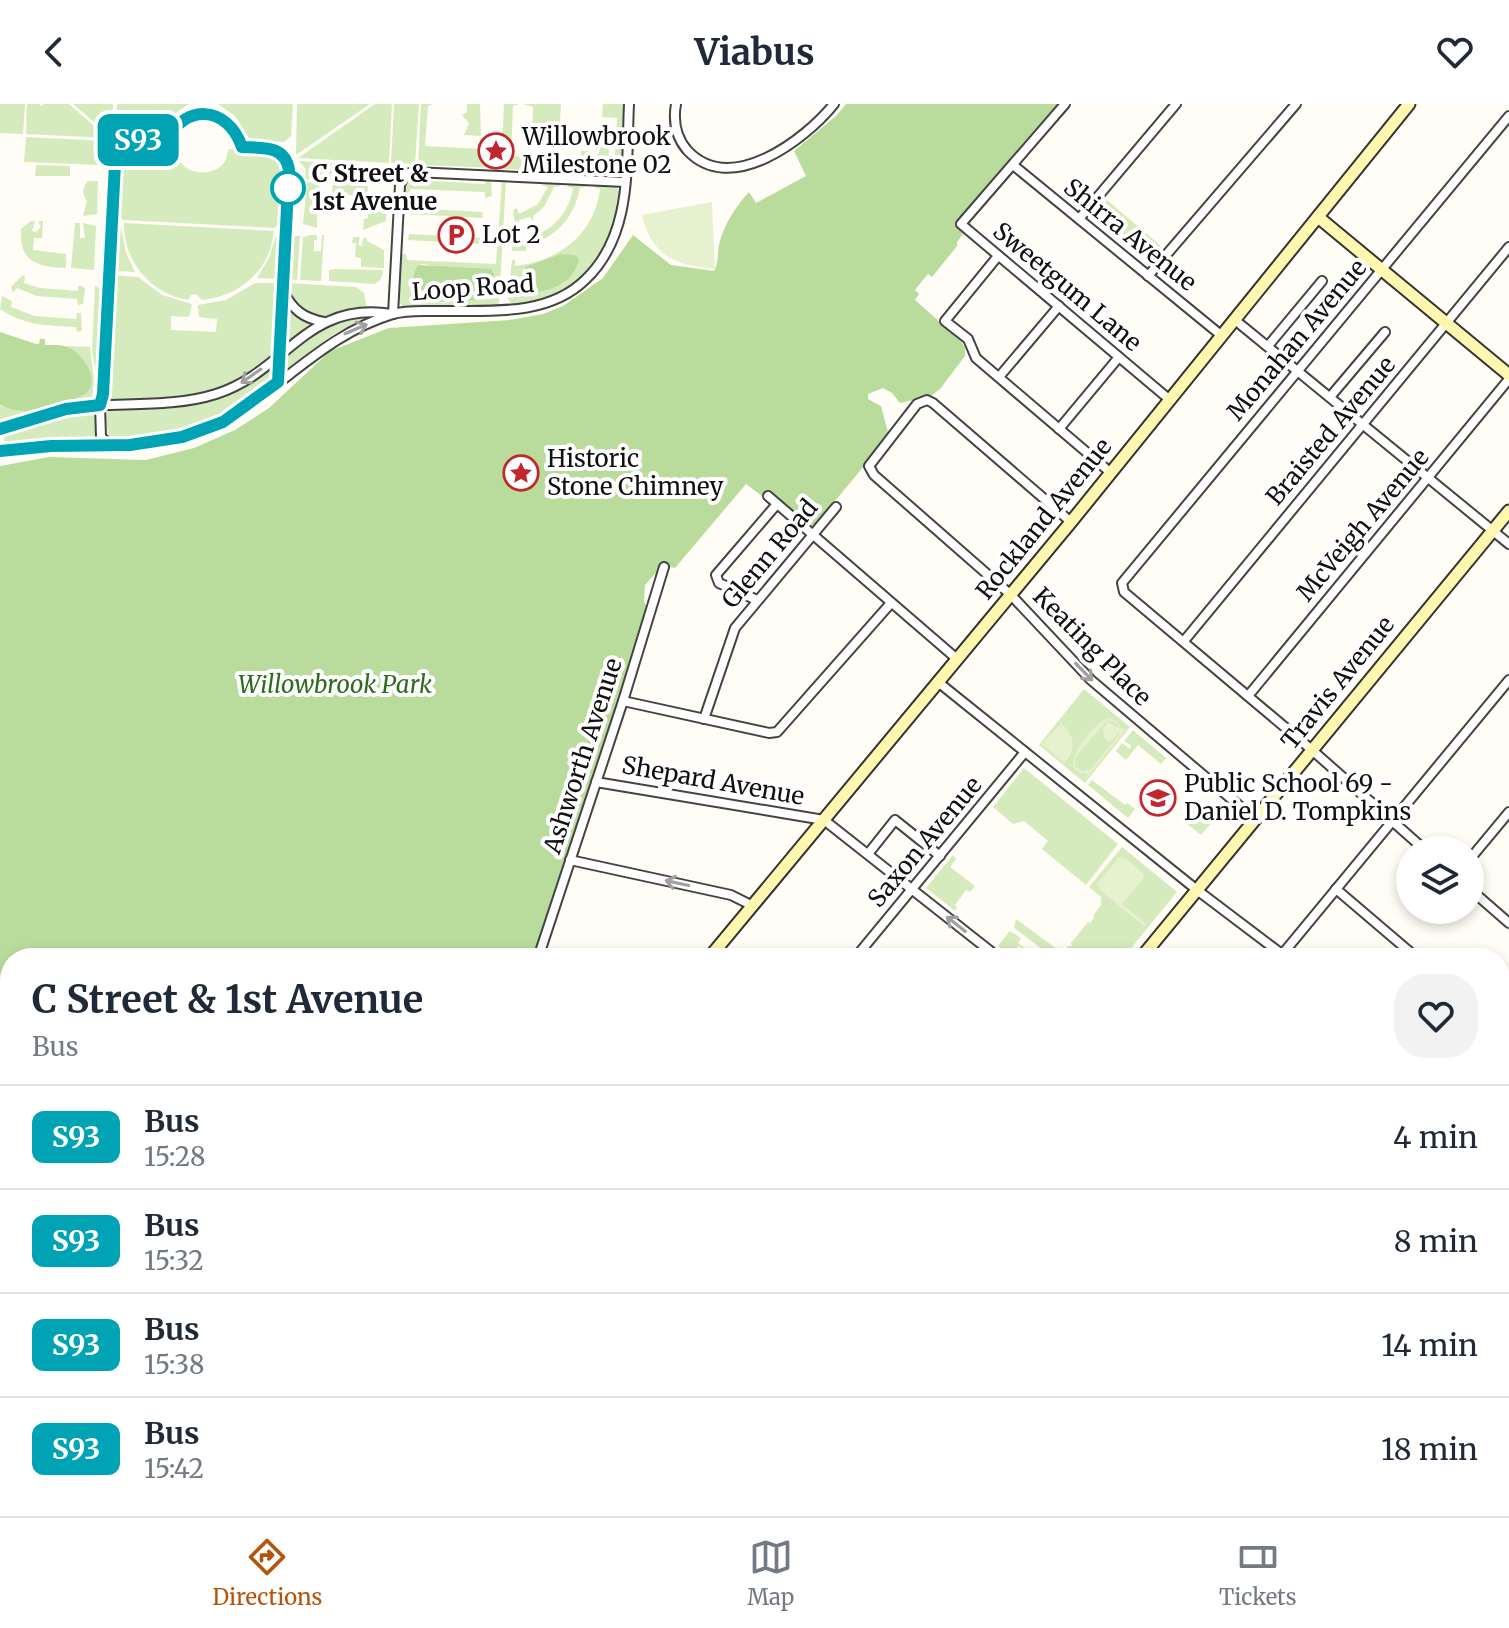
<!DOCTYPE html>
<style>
:root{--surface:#fff;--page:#f2f2f3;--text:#1f2937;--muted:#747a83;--line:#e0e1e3;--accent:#b45309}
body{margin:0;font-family:Merriweather,serif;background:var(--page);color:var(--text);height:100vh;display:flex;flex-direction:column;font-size:30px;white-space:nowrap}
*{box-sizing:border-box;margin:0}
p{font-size:26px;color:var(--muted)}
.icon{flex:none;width:44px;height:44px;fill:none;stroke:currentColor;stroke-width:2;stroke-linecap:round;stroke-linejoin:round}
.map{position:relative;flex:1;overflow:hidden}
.sheet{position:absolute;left:0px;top:844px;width:1510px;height:568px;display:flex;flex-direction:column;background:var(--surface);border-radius:32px 32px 0 0;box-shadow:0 4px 12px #0003}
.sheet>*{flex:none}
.badge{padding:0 16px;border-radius:12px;font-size:28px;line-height:52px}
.buttons{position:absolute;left:1396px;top:732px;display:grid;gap:16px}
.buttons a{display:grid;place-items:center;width:88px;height:88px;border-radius:50%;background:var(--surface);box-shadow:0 4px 12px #0003;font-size:40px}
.map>.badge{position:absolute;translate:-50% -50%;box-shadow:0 0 0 4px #fff}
.round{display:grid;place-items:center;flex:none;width:84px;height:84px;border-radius:32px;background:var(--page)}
.summary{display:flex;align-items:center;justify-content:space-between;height:136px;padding:0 32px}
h1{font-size:38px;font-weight:700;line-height:60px}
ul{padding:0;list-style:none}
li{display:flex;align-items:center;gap:24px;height:104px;padding:0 32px;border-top:2px solid var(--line)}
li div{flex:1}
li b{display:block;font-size:30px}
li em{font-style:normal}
li .badge{min-width:88px;font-weight:700;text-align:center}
header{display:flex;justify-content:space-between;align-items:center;height:104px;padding:0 32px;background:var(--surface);font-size:36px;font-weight:700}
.dock{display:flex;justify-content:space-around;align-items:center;height:112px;border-top:2px solid var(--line);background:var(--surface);font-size:22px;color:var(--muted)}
.dock a{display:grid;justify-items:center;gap:4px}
.dock .active{color:var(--accent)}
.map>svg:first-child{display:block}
.green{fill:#d5ebbd;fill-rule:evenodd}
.forest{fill:#b9dc9c}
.pitch{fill:#e6f2cf;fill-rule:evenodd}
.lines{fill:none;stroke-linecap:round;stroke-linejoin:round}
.stream{stroke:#3f96cf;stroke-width:2}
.street-casing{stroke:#444;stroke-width:12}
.secondary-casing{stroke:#333;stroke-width:15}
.primary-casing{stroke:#222;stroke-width:16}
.street{stroke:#fff;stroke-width:8}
.secondary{stroke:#fff6b0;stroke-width:11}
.primary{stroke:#f9d66b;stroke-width:12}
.oneway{stroke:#a0a0a0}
.line-casing{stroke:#fff;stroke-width:18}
.line{stroke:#00a3b4;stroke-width:12}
.stop-dot{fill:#fff;stroke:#00a3b4;stroke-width:4}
.labels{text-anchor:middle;stroke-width:8;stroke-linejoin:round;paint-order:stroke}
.poi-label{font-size:24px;fill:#111;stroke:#fff;text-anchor:start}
.stop-label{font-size:24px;font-weight:bold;fill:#111;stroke:#fff;text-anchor:start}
.street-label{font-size:24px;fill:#111;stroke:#fff}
.park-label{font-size:24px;font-style:italic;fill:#2f6b1f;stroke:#fff}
</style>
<header><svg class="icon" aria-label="back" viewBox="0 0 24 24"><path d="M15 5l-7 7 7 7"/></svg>Viabus<svg class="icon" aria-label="heart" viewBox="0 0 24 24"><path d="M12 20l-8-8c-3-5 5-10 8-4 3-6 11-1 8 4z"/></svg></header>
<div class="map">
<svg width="1509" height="1412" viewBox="0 0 1509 1412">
<rect width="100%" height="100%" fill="#fffdf5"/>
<g class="green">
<polygon points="0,0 25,0 23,30 0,29"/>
<polygon points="27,0 40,0 41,2 44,0 69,0 108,34 26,30"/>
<polygon points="73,0 113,0 112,29 109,31"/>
<polygon points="117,0 189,0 174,10 157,31 132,31 120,28 116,19"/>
<polygon points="218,0 293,0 291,32 284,38 250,36 235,12"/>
<polygon points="297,0 370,0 296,51"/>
<polygon points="375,0 392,0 389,59 298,54"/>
<polygon points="394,0 419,0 415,60 391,59"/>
<polygon points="421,0 433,0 428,2 425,42 500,46 498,64 418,61"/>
<polygon points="467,0 480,0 481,32 464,31 469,19 462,11 467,8"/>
<polygon points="504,0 519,0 513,2 511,52 559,54 559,68 501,65"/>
<polygon points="523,0 561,0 559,33 555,33 554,38 532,37 533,3"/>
<polygon points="603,0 625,0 621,71 619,73 614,71 617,14 602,13"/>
<polygon points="26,33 106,37 107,40 99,61 24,58"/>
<path d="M 601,38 L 609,46 L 607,70 L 599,72 L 599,69 L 580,68 L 581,47 L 589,47 L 589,55 C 599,54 600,47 601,38 Z"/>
<path d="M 137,41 L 177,43 C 178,47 178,51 179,55 C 186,72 216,73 225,57 C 227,54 227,49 229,45 L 278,51 L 285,59 L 284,117 L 279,118 L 275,124 L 123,116 L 115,109 C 116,84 110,49 137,41 Z"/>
<polygon points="299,57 389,62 388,80 306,75 305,64"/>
<polygon points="36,61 70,62 70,72 35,72"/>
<polygon points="412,71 413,76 485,80 487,75 491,75 492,92 485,94 485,88 411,85 408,90 405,90 404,81"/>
<path d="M 502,76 L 506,76 L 499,200 L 493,203 L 402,202 L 398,196 L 402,150 L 406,150 L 407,156 L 496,160 ZM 423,160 L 493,174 L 488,191 L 444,199 L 421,197 C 411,189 410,171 418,161 Z"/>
<path d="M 88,77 L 98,77 L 97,110 L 83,112 L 87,97 C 83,93 81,83 88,77 Z"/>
<polygon points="307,78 320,79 318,89 319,102 317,102 317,124 303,120"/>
<polygon points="543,78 558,78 560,82 554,83 544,103 533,112 534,118 530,113 519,116 519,121 515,122 513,106 517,104 518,109 521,109 538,100 548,83 542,81"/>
<polygon points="333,79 368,81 367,92 332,90"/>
<path d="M 568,80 L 583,80 L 586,83 L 580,84 C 574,113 557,134 527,141 L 526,147 L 512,147 L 513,130 L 516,130 L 517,136 C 547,132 568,114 573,84 L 568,83 Z"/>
<path d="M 595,81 L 614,81 L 620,88 C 615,155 577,191 513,202 L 508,195 L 512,156 L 515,156 L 515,162 C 559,157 594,131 600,85 L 595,84 ZM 563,150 L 565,179 L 545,186 L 524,185 L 523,165 Z"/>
<polygon points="369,94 387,95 386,117 363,126 364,115 368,114"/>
<polygon points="1107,96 1161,142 1148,157 1106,121 1104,123 1092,113"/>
<polygon points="410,104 483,108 482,114 410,110"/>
<path d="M 31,117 L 35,117 L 32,127 L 36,128 L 41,123 L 38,117 L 43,117 L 42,134 L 34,134 L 33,146 L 66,150 L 66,164 C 37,163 19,158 21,125 Z"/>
<polygon points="75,119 80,119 80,134 85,134 83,119 96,122 94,166 71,164"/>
<path d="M 124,119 L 274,127 C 270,166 241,192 202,196 L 196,190 L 191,191 L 188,196 C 151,190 123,157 124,119 Z"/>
<polygon points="121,123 126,149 135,168 114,167 114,126"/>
<polygon points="409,130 481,134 481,140 408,136"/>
<polygon points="310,131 317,131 317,136 314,136 314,147 321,147 322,131 324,131 321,177 300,176 303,133"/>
<polygon points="276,132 283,135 281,175 257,174 269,154"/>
<polygon points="290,132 300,132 297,176 288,175"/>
<polygon points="353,133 360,133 358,141 362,142 363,134 367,134 367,137 384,146 384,164 361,163 361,154 355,153 356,139 352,139"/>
<polygon points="334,165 381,166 383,167 381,175 375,180 329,177 329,166"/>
<polygon points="23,171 25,173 24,179 40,184 78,187 78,182 82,182 85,185 83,200 78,201 77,195 37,192 17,184 14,188 12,187 11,183"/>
<path d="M 113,171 L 138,173 L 162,191 L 192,200 L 189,213 L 171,212 L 171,226 L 216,228 L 217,215 L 199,213 L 198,201 L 226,196 L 255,179 L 278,179 L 280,181 L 276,246 C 244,286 193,292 146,294 C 134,295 120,297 108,295 L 106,290 Z"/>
<path d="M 288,179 L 356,183 L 364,189 L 367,204 C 339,207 321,223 298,203 C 290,196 288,189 288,179 Z"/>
<polygon points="95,182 101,185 103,190 98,287 94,295 96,270 92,247"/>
<path d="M 2,192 L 12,197 L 11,203 L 35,212 L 76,215 L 77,209 L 81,209 L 82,227 L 77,228 L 76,223 C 48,222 23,221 0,205 Z"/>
<polygon points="287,203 314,220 289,238 285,235"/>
<path d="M 368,212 L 332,231 L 287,267 L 284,266 L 285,252 C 310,233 335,213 368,212 Z"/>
<path d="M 66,242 L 90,243 L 94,275 L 92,297 L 37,308 L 5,319 L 0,317 L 0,302 L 26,307 L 75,294 L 90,274 C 88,258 80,250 66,242 Z"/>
<path d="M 274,261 L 275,274 L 273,279 C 233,309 194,330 144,336 C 131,337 118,339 108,331 L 106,312 L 109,305 L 203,298 L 228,290 Z"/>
<polygon points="92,306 95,316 95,335 5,340 3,328 54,312"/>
<polygon points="1084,585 1130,623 1085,679 1039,641"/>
<polygon points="1133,626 1166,654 1161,660 1138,641 1126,656 1116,647 1122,639 1130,645 1131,641 1124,637"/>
<polygon points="1024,664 1118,740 1086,781 1042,745 1048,737 1024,717 1013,720 993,703"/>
<polygon points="1092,676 1125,701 1127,699 1135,705 1128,714 1088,681"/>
<polygon points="1155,683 1170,695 1156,712 1141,700"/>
<polygon points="1192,702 1212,718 1201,731 1181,715"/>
<polygon points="1122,743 1177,788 1123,854 1059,854 1068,842 1072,842 1071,839 1088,818 1090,819 1094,814 1093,812 1101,801 1101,793 1089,783"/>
<polygon points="953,751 956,755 950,763 975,782 970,788 966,786 955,801 957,803 955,807 926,784"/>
<polygon points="1016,815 1057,845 1054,854 1014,824"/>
<polygon points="1010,827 1021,834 1018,839 1031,849 1035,845 1046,854 1025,854 1028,849 1019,842 1010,852 998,842"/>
<polygon points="853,1402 1123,1402 1132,1412 851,1412"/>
</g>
<g class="forest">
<path d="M 846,0 L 1059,0 L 955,119 L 963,130 L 957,138 L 957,142 L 932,173 L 928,170 L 915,186 L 919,190 L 915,196 L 961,237 L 965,244 L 965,252 L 940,285 L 931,292 L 900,299 L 892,289 L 883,284 L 868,290 L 868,295 L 881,302 L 889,332 L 815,421 L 809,422 L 768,387 L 762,392 L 746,380 L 675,464 L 663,461 L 645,481 L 644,497 L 648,506 L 537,841 L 538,854 L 10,854 L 10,992 L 0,990 L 0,362 L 49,353 L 146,356 L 194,344 L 235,326 L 269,304 L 330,247 L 389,224 L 510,216 L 543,210 L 563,202 L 603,174 L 633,131 L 671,161 L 714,167 C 719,158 717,150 719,141 C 723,122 736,102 749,88 L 756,99 L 806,72 L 794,47 L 836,12 Z"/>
<path d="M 561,150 L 575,151 L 579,155 C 574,180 550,188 526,189 L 523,168 L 525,163 Z"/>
<path d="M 418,161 L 491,165 L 494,170 L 488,191 L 481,196 L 424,199 C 411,192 410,172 418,161 Z"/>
<path d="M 0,228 L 36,240 L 39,240 L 40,235 L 45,235 L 45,241 C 53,241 62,240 70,244 C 83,251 102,277 85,290 C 77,296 34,307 24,307 C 17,307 7,304 0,301 Z"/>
<polygon points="0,1023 10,1023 10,1066 0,1067"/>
</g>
<g class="pitch">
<path d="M 712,98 L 715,165 C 675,161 652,153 642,111 Z"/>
<path d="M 1109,614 L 1117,617 L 1122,626 L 1127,624 L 1086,675 L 1087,670 L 1079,669 L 1073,663 C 1071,648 1094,619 1109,614 ZM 1107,616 L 1117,619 L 1120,625 L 1108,618 L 1103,625 L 1104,634 L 1110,638 L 1119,628 L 1119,631 L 1091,665 L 1081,667 L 1075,662 L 1075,654 Z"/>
<path d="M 1061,619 C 1075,631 1077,646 1064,659 L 1042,640 Z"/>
<polygon points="1119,753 1127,755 1144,770 1143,775 1122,800 1146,820 1144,822 1101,787 1097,780"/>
</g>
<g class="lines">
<polyline class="stream" points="987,1402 989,1412"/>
<defs>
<g id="street">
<path d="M 676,0 C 673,17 676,33 687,46 C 730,93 805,36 834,0"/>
<polyline points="1065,0 961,120 1170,296"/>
<polyline points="1013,61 1222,232"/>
<polyline points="1079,115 1176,0"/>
<polyline points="998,152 945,217 968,235 976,254 1111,369"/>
<polyline points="1148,172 1296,0"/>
<path d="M 283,187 C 293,206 303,214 324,218"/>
<polyline points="393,210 400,81 405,70 414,68 625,78"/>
<polyline points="1235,216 1509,440"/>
<polyline points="1268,242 1322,177"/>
<polyline points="999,273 1059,202"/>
<polyline points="1330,293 1385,228"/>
<path d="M 0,325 C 25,318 51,307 76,303 C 121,298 172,304 216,290 C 286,268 306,196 392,210"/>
<polyline points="1059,325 1119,253"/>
<path d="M 109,340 L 101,333 L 100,301 L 103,290 L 117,50 C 129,32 147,37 166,38 C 183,0 227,0 242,43 L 275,45 L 288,57 L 278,278"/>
<path d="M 0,347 C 18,345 36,342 54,342 C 111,339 173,347 225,316 C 284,282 326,230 393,210 C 406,206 421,207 435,207 C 485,206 546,214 585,176 C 633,131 626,61 629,0"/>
<polyline points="768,392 957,555"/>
<polyline points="1071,418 933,299 927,296 917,300 869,362 874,371 1011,491 1091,576 1255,715"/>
<polyline points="757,496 719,479 716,471 777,400"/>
<polyline points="1184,537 1509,143"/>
<polyline points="938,578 1197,786 1287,854"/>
<polyline points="1248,592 1509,275"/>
<polyline points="623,597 769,629 777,628 891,499"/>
<polyline points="704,615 735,524 836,403"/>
<polyline points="596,678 824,716 999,854"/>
<polyline points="1425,746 1312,646 1124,488 1122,479 1509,12"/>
<polyline points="868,750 895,716 940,752"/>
<polyline points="1470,755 1509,708"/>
<polyline points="570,756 731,791 751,801"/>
<polyline points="1336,785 1417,854"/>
<polyline points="1470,785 1509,819"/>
<polyline points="1280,853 1509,576"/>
<polyline points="548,854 543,853 540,848 623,597 664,463"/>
<polyline points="855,854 1025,648"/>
<polyline points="1500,924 1509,932"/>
<polyline points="1500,1034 1509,1042"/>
<polyline points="1500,1067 1509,1057"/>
<polyline points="1500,1191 1509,1181"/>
<polyline points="1500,1301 1509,1309"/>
<polyline points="0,1353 10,1355"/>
<polyline points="252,1402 370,1410"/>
<polyline points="130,1412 132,1402"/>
<polyline points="215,1412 224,1402"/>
<polyline points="461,1412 464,1402"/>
<polyline points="551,1412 554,1402"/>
<polyline points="654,1412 657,1402"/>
<polyline points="758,1412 760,1402"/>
<polyline points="1210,1412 1218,1402"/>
</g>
<g id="secondary">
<polyline points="1318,113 1509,271"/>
<polyline points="709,854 1071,418 1409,0"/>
<polyline points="1141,854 1509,407"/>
<polyline points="844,1412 847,1402"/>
</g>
<g id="primary">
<polyline points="0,1124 10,1122"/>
<polyline points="0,1143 10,1141"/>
<polyline points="1141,1402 1150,1412"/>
<polyline points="1172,1402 1181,1412"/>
</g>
</defs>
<use href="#street" class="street-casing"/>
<use href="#secondary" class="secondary-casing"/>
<use href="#primary" class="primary-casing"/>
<use href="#street" class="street"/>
<use href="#secondary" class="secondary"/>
<use href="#primary" class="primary"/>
</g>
<defs><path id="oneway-shaft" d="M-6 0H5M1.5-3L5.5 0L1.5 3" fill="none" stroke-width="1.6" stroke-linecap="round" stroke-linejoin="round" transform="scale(2)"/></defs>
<g class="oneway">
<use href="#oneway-shaft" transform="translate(356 225) rotate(-23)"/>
<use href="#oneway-shaft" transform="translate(251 272) rotate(145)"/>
<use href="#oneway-shaft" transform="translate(1084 568) rotate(46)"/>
<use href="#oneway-shaft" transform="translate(677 779) rotate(-168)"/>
<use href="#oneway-shaft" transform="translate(956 820) rotate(-142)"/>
</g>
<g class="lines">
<defs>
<path id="line" d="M 0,325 L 66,305 L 100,301 L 103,290 L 115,60 L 122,42 L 135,36 L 166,38 C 183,0 227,0 242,43 C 263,44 285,41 289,66 L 278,278 L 223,318 L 182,333 L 130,341 L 51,342 L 0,347"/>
</defs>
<use href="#line" class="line-casing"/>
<use href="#line" class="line"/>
</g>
<defs>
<symbol id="sight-ring" viewBox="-11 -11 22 22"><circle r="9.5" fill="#fff" stroke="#c4262e" stroke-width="1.5"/><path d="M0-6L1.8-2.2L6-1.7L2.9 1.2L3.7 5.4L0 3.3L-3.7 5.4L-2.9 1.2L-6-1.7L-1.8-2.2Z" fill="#c4262e"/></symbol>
<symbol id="parking-ring" viewBox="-11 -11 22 22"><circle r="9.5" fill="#fff" stroke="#c4262e" stroke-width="1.5"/><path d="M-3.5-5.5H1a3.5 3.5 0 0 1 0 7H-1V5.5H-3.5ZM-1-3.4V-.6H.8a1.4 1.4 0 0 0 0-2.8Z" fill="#c4262e"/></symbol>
<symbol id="school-ring" viewBox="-11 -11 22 22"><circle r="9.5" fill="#fff" stroke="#c4262e" stroke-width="1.5"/><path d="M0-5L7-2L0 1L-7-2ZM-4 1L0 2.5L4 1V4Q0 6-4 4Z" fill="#c4262e"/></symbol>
</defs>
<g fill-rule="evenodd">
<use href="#sight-ring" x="476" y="27" width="40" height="40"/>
<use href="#parking-ring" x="436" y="111" width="40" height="40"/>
<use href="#sight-ring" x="501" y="349" width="40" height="40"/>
<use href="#school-ring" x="1138" y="674" width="40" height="40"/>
</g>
<circle class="stop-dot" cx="288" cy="84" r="16"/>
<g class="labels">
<g class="poi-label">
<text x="522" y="41">Willowbrook<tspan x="522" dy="28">Milestone 02</tspan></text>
<text x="482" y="139">Lot 2</text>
<text x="547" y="363">Historic<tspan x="547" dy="28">Stone Chimney</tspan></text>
<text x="1184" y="688">Public School 69 -<tspan x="1184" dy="28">Daniel D. Tompkins</tspan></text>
</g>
<g class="stop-label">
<text x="312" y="78">C Street &amp;<tspan x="312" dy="28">1st Avenue</tspan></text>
</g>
<g class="street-label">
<text transform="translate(1130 131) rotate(39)" y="8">Shirra Avenue</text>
<text transform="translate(1067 183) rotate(40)" y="8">Sweetgum Lane</text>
<text transform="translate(473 184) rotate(-4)" y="8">Loop Road</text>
<text transform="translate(1297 236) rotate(-50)" y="8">Monahan Avenue</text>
<text transform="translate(1331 327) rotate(-50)" y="8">Braisted Avenue</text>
<text transform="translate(1044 415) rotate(-51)" y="8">Rockland Avenue</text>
<text transform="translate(1363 421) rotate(-50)" y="8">McVeigh Avenue</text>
<text transform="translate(770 450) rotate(-50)" y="8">Glenn Road</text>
<text transform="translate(1092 543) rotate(45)" y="8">Keating Place</text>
<text transform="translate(1338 579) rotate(-51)" y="8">Travis Avenue</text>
<text transform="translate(583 652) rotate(-72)" y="8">Ashworth Avenue</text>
<text transform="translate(713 677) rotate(10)" y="8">Shepard Avenue</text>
<text transform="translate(925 738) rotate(-50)" y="8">Saxon Avenue</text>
</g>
<g class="park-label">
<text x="335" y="589">Willowbrook Park</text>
</g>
</g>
</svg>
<div class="buttons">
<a><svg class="icon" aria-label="layers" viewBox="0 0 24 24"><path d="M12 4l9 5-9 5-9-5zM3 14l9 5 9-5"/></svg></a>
</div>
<b class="badge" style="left:138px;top:36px;background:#00a3b4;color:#fff">S93</b>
<section class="sheet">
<div class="summary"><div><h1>C Street &amp; 1st Avenue</h1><p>Bus</p></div><a class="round"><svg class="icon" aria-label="heart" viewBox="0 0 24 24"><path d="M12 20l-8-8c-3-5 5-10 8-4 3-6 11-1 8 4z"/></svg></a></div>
<ul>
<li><span class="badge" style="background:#00a3b4;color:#fff">S93</span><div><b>Bus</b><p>15:28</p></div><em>4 min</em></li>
<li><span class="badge" style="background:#00a3b4;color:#fff">S93</span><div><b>Bus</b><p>15:32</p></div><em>8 min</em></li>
<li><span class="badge" style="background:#00a3b4;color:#fff">S93</span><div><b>Bus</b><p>15:38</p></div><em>14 min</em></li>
<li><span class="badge" style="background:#00a3b4;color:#fff">S93</span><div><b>Bus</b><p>15:42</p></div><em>18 min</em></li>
</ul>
</section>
</div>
<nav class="dock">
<a class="active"><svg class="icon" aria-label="directions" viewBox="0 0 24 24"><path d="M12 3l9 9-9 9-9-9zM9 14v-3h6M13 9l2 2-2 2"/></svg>Directions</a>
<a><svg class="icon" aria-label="map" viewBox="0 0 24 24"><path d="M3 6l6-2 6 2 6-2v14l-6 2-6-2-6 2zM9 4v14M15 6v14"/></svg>Map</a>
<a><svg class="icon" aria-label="tickets" viewBox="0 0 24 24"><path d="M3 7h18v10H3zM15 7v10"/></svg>Tickets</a>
</nav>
